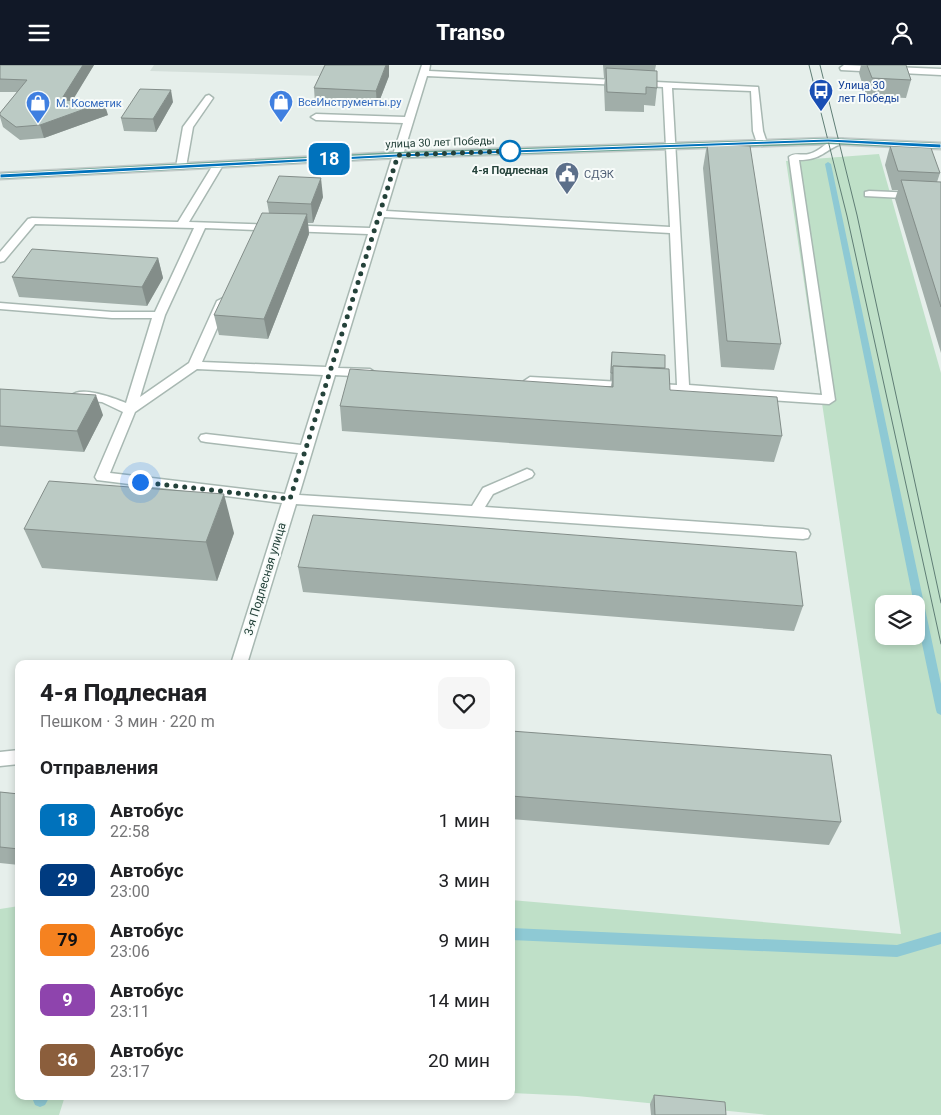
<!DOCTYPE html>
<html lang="ru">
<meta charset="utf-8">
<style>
:root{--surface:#fff;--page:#f6f6f6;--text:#202124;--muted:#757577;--accent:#111827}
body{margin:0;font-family:Roboto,sans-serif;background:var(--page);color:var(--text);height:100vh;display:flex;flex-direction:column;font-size:19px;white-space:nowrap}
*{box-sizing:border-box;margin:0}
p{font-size:16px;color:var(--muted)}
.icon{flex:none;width:28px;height:28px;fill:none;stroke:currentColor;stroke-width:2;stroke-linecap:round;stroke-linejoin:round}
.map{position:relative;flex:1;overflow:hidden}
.panel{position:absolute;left:15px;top:595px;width:500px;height:440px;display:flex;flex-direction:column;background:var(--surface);border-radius:10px;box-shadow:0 2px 8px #0003}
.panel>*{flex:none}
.badge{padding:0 10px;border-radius:8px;font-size:18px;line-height:32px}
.tools{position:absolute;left:875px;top:530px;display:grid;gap:10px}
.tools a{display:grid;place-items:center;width:50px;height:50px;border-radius:10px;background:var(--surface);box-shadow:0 2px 8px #0003;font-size:25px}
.you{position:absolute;width:25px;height:25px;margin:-12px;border:4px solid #fff;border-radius:50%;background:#1a73e8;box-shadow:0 0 0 8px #1a73e833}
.map>.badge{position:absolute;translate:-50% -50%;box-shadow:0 0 0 2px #fff}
h2{padding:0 25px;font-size:19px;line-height:45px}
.round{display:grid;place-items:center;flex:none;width:52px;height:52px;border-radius:10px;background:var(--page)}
.summary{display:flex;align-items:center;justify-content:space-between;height:85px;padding:0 25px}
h1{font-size:24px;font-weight:800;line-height:38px}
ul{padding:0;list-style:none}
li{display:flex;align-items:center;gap:15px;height:60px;padding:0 25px}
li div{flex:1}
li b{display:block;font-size:19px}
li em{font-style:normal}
li .badge{min-width:55px;font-weight:700;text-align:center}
header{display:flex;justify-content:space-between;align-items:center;height:65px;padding:0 25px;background:var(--accent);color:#fff;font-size:22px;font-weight:800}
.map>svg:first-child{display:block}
.built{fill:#d4dfda}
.green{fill:#bfe0c8;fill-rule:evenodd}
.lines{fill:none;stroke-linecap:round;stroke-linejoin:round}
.stream{fill:#8ec9d4;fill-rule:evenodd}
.minor-casing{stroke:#a8b8b2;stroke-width:3}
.major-casing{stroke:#c2cac8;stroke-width:3}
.minor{fill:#fff;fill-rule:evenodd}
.major{fill:#6aa596;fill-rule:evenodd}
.tram{stroke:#5f7d75;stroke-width:1}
.wall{fill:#a1aea9}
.shaded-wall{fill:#838d89}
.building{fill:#bbcac4;stroke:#838d89}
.line{fill:#0072bc;stroke:#fff}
.walk{stroke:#24423a;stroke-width:5;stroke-dasharray:0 9}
.stop-dot{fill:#fff;stroke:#0072bc;stroke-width:2.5}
.labels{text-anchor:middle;stroke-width:4;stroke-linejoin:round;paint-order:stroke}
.far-transit-label{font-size:11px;fill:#164399;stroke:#f7fbf9;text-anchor:start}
.far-shop-label{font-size:11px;fill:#366cbe;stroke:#f7fbf9;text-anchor:start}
.far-street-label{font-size:11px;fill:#24423a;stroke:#f7fbf9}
.far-stop-label{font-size:11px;font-weight:bold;fill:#24423a;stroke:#f7fbf9}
.far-service-label{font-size:11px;fill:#4e5e75;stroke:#f7fbf9;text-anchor:start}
.street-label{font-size:12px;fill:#24423a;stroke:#f7fbf9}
</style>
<header><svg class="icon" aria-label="menu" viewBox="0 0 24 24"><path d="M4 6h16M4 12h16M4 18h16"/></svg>Transo<svg class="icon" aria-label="person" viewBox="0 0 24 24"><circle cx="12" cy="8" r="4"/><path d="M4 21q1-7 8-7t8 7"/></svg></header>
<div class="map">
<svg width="941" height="1050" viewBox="0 0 941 1050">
<rect width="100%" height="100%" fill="#e6efeb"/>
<polygon class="built" points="154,0 325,0 321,11 150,6"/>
<g class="green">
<path d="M 879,89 L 941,308 L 941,1050 L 768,1050 L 577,1031 L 511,1028 L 511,835 L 901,869 L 786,96 ZM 884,539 L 916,539 L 916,571 L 884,571 Z"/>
<polygon points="19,841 19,1031 65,1031 59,1050 0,1050 0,844"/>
</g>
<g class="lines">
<g class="stream">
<polygon points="828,97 831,99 941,619 941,650 937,648 936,645 916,550 916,539 914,539 825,99"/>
<polygon points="511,863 897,880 941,867 941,879 897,892 511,875"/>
<polygon points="34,1031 50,1031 45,1040 40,1042 35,1040 33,1035"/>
</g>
<defs>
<g id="minor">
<path d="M 422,0 L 430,0 L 429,6 L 758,22 L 763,66 L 767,78 L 762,81 L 757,78 L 753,66 L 751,26 L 672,23 L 689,320 L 822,330 L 789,92 C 795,87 802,91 809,89 C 822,86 829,72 843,74 L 843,78 C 824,85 822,95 799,95 L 835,335 L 829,339 L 526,319 L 524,316 L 530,312 L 677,320 L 670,168 L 384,152 L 338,303 L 370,304 L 376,308 L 370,312 L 335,310 L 299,430 L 472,441 L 483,423 L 527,404 L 532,406 L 534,409 L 532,412 L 493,429 L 485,442 L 803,464 L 808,465 L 810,469 L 808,473 L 803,474 L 296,439 L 247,599 L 231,599 L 282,438 L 97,415 L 95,412 L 123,347 L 102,337 L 77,335 L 71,331 C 80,320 114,333 126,338 L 152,253 L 112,253 L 0,244 L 0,238 L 112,247 L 155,247 L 194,163 L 35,159 L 4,196 L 0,197 L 0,187 L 28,154 L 32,153 L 178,157 L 213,100 L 218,97 L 223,100 L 189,157 L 370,163 L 403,58 L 316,55 L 311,52 L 316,49 L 405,52 ZM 427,11 L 663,22 L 670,162 L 386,146 ZM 205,163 L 368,169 L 326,302 L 202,297 L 229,236 L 223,233 L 217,236 L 189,298 L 140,332 L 165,250 ZM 197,304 L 323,310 L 301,380 L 206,369 L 201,370 L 199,373 L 201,376 L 206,377 L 298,388 L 285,429 L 110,408 L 135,347 Z"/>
<polygon points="844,0 941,4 941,10 841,5 840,3"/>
<polygon points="209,30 213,33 193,62 186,102 184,104 178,104 176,102 183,62 206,31"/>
<polygon points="869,126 941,129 941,135 865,131 865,127"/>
<polygon points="19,685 19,699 0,701 0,687"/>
</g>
<polygon id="major" points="828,73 941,78 941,84 828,79 398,93 0,114 0,108 398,87"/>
</defs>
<use href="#minor" class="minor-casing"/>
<use href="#major" class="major-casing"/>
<use href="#minor" class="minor"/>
<use href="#major" class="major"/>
<g class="tram">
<polyline points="809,0 847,151 941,579"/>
<polyline points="820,0 857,150 941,538"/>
</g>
</g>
<g class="wall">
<polygon points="0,0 94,0 72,35 108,50 44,73 20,75 3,62 0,52 0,48 17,27 0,27"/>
<polygon points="603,0 656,0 655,5 657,23 655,41 644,40 644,47 605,46 604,21 605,13 604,13"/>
<polygon points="861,0 906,0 911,15 906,33 866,31 859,8"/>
<polygon points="389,11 377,42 315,39 314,23"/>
<polygon points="173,37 156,67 124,66 121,53"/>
<polygon points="707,79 781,279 774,305 721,302 703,103"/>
<polygon points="890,81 940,108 937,117 941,117 941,288 895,134 898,125 892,125 885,100"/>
<polygon points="323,132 313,158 308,158 309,169 268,274 219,270 214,250 269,148 267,137"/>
<polygon points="158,193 163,213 147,241 19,232 12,212"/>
<polygon points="612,287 665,303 670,325 782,371 774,397 342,366 340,341 611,321 612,315 610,315 611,294"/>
<polygon points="0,324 103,350 84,387 0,381"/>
<polygon points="24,464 234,468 217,516 42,503"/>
<polygon points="298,502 803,541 794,566 303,527"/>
<polygon points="511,666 841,757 829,780 511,754"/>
<polygon points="0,727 19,729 19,800 0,798"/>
<polygon points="654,1030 726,1050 651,1050 650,1039"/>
</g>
<g class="shaded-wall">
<polygon points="83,0 94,0 65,48 61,35"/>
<polygon points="386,0 389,0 389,11 377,42 376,26"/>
<polygon points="171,25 173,37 156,67 153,54"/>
<polygon points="104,37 108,50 44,73 40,60"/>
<polygon points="321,113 323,132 313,158 311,139"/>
<polygon points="307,149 309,169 268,274 264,254"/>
<polygon points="158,193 163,213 147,241 142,222"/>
<polygon points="96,330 103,350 84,387 77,366"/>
<polygon points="224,429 234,468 217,516 206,477"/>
</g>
<g class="building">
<polygon points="0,0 83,0 61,35 104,37 40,60 16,62 0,50 0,48 27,15 0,14"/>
<polygon points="325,0 386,0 376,26 314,23"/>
<polygon points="867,0 906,0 911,15 872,13"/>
<polygon points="606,3 657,6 657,23 646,22 646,29 607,27"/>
<polygon points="140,24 171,25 153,54 121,53"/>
<polygon points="707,79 750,81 781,279 727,276"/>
<polygon points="890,81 931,83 940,108 898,106"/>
<polygon points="279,111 321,113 311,139 267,137"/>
<polygon points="901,115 941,117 941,242"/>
<polygon points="262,148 307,149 264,254 214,250"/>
<polygon points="32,184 158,193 142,222 12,212"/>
<polygon points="612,287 665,290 665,303 613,301 613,308 611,308"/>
<polygon points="613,301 669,304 670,325 777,332 782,371 340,341 350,304 613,322"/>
<polygon points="0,324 96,330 77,366 0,361"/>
<polygon points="49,416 224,429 206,477 24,464"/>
<polygon points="313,450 796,487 803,541 298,502"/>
<polygon points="511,666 831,690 841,757 511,731"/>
<polygon points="0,727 19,729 19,784 0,782"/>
<polygon points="654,1030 725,1037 726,1050 655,1050"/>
</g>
<polygon class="line" points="828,74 941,79 941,83 828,77 398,92 0,113 0,109 398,89"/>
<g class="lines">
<polyline class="walk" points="140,417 290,434 398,90 513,86 510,86"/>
</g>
<defs>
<symbol id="bus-pin" viewBox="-11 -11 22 30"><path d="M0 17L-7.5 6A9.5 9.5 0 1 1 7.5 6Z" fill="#1a4fb4" stroke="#f7fbf9"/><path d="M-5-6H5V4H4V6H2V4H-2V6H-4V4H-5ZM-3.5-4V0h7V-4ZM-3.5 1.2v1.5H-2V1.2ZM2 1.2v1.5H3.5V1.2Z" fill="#fff"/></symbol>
<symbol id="shop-pin" viewBox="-11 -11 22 30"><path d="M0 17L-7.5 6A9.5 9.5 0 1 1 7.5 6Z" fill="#3f7fe0" stroke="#f7fbf9"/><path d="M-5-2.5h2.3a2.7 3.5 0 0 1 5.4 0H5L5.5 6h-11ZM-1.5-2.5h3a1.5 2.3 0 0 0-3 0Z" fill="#fff"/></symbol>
<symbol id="civic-pin" viewBox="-11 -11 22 30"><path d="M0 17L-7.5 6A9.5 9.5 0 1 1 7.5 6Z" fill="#5c6f8a" stroke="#f7fbf9"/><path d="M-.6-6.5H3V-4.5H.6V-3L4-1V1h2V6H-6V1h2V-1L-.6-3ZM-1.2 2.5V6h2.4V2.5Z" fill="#fff"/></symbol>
</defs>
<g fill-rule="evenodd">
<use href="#bus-pin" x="807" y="12" width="28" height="38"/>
<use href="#shop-pin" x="267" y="23" width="28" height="38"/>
<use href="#shop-pin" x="24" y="24" width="28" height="38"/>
<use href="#civic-pin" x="553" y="95" width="28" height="38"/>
</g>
<circle class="stop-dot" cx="510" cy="86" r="10"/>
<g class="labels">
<g class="far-transit-label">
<text x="838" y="24">Улица 30<tspan x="838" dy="13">лет Победы</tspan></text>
</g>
<g class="far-shop-label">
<text x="298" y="41">ВсеИнструменты.ру</text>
<text x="56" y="42">М. Косметик</text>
</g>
<g class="far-street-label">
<text transform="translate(440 77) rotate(-2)" y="4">улица 30 лет Победы</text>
</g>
<g class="far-stop-label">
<text x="510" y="109">4-я Подлесная</text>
</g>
<g class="far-service-label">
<text x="584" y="113">СДЭК</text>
</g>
<g class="street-label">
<text transform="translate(265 514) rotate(-73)" y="4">3-я Подлесная улица</text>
</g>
</g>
</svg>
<div class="tools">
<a><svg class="icon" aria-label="layers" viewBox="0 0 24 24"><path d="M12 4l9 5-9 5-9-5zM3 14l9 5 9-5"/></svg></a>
</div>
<div class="you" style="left:140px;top:417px"></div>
<b class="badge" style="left:329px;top:94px;background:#0072bc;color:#fff">18</b>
<section class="panel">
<div class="summary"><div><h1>4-я Подлесная</h1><p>Пешком · 3 мин · 220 m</p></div><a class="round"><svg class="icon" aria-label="heart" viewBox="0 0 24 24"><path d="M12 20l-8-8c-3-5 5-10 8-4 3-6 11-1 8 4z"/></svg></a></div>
<h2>Отправления</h2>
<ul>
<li><span class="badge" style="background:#0072bc;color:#fff">18</span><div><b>Автобус</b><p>22:58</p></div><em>1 мин</em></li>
<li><span class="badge" style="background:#003b80;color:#fff">29</span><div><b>Автобус</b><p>23:00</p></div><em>3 мин</em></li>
<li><span class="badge" style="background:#f58220;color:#111">79</span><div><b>Автобус</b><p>23:06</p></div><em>9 мин</em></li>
<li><span class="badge" style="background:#8e44ad;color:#fff">9</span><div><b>Автобус</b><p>23:11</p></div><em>14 мин</em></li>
<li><span class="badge" style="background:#8b5e3c;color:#fff">36</span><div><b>Автобус</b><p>23:17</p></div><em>20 мин</em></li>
</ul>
</section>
</div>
